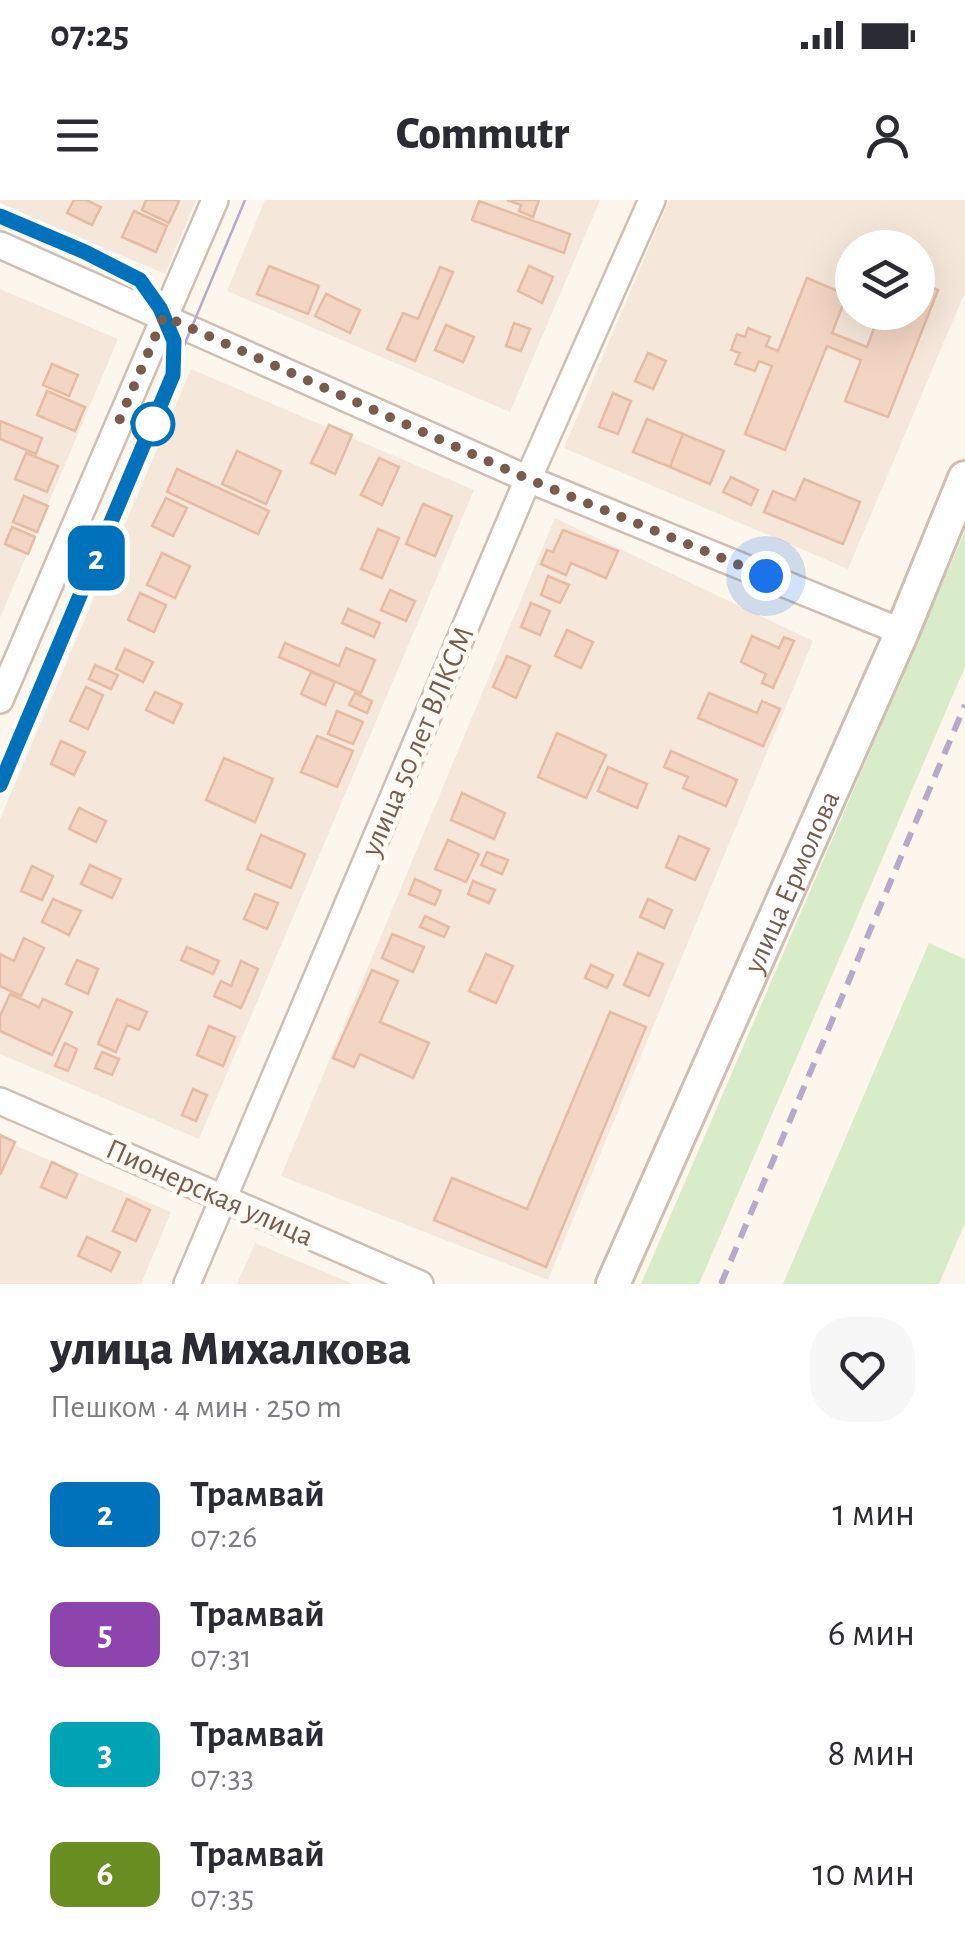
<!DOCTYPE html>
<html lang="ru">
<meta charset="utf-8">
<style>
:root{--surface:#fff;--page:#f7f7f7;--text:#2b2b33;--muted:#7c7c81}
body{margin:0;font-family:"Alegreya Sans",sans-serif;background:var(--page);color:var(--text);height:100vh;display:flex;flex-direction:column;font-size:38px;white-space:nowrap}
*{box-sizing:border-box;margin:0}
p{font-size:32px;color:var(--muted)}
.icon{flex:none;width:55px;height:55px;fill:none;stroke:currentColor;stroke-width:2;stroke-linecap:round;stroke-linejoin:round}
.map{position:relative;height:1084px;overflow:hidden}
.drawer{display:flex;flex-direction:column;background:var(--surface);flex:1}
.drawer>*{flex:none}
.badge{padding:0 20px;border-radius:15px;font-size:35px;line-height:65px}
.buttons{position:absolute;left:835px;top:30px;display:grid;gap:20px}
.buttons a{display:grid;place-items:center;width:100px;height:100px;border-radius:50%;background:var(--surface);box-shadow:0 10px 40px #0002;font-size:50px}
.you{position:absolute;width:50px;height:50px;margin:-25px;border:8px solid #fff;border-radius:50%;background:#1a73e8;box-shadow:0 0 0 15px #1a73e833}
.map>.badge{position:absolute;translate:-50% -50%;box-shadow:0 0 0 5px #fff}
.round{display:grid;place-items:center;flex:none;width:105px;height:105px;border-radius:40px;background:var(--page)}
.head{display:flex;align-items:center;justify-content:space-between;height:170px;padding:0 50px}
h1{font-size:48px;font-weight:800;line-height:75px}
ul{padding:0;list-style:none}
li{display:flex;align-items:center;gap:30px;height:120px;padding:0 50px}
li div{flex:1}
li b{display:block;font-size:38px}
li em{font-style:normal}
li .badge{min-width:110px;font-weight:700;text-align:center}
.status{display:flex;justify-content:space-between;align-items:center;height:70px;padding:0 50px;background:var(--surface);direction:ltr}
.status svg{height:28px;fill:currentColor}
header{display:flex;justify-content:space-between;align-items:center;height:130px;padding:0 50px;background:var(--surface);font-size:45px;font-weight:800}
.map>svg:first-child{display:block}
.residential{fill:#f5e8da;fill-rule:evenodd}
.green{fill:#d8ecc9}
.building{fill:#f3d5c3;stroke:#e6bba3;stroke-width:2.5}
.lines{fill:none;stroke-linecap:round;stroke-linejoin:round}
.minor-casing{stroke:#d1beb0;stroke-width:30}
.tertiary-casing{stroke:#d1beb0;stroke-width:38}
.minor{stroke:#fff;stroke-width:25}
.tertiary{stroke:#fff;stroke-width:32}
.tram{stroke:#b9a8c9;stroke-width:2.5}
.rail{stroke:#b9a8c9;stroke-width:6;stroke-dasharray:15 10;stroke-linecap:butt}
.line-casing{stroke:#fff;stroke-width:22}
.line{stroke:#0072bc;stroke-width:15}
.walk{stroke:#7a5c4d;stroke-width:10;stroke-dasharray:0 18}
.stop-dot{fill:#fff;stroke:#0072bc;stroke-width:5}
.labels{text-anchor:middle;stroke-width:10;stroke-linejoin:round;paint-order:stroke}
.street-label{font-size:30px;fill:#7a5c4d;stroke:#fffaf3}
</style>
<div class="status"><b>07:25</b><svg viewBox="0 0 49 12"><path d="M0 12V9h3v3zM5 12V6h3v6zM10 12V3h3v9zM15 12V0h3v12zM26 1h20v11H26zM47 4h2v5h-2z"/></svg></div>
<header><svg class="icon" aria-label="menu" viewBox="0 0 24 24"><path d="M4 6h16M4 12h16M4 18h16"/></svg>Commutr<svg class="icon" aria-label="person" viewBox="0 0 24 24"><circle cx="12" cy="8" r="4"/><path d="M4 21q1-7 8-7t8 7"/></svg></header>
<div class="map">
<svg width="965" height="1084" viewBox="0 0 965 1084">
<rect width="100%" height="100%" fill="#fdf6ec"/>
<g class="residential">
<polygon points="0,0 196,0 165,74 0,3"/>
<polygon points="265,0 600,0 510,212 227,91"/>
<path d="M 669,0 L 965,0 L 965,92 L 848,369 L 564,248 ZM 852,48 L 918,48 L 918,112 L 852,112 Z"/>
<polygon points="0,89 118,139 0,418"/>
<polygon points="191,169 474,290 199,939 0,854 0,619"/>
<polygon points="555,318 813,441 548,1080 281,976"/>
<polygon points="0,939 171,1012 141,1084 0,1084"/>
<polygon points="255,1043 353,1084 237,1084"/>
</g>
<g class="green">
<polygon points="965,331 965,467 699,1084 641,1084"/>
<polygon points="929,743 965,759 965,1023 939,1084 783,1084"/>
</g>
<g class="building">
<polygon points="74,0 86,0 101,7 92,25 67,13"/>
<polygon points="146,0 177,0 179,1 169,23 142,10"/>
<polygon points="507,0 539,0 533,17 519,11 521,5"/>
<polygon points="479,1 570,34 564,53 472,20"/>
<polygon points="134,11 167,26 156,52 122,37"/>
<polygon points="269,66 319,86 308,114 257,94"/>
<polygon points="529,66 553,77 542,103 518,91"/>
<polygon points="440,67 453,72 415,161 387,149 403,113 418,119"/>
<polygon points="807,78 847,95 832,133 867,147 880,112 918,112 918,82 938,90 888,217 845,201 861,160 827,146 785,250 745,234 772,166 759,161 755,171 735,164 740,153 731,150 737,134 745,137 748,128 770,137 766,146 778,151"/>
<polygon points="326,94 360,110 350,133 315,116"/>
<polygon points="514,123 530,129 521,151 506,146"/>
<polygon points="446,125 474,137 463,162 435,150"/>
<polygon points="648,153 666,161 653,189 635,181"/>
<polygon points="52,164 78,175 69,196 43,185"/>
<polygon points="47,191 85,207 75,231 37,215"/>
<polygon points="613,193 631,201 618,234 599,227"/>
<polygon points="647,219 683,234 670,267 633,252"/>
<polygon points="0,221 42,238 36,254 0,239"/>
<polygon points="329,225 352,235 335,274 311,263"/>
<polygon points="683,234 724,251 710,284 670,267"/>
<polygon points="237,251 281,271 266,304 222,284"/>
<polygon points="26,253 58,266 47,292 15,279"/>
<polygon points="379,258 399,267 382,305 361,295"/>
<polygon points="177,269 269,311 258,334 167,292"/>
<polygon points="731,277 758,290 751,305 723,292"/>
<polygon points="804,279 860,302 843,344 764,312 773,291 795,300"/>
<polygon points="24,296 48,306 37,332 13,322"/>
<polygon points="166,298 187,308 173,336 152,326"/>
<polygon points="423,304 452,316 435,356 406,344"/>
<polygon points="12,327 35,337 28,354 5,344"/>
<polygon points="378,329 399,338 382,378 361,369"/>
<polygon points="563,330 618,351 606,378 571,363 566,375 541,364 547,350 553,352"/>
<polygon points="162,353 190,366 175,398 147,385"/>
<polygon points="548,376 569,385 560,403 541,395"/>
<polygon points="390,390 415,401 406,421 381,410"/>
<polygon points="140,393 166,405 154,432 128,420"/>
<polygon points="531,403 550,411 540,435 521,427"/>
<polygon points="348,409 380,423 374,437 342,423"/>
<polygon points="567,430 593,442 581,468 555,456"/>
<polygon points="752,436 779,448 784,437 794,441 773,488 762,483 766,474 741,462"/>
<polygon points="285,443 339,466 346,448 375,460 361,493 279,457"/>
<polygon points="125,449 153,462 143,482 116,469"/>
<polygon points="507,456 530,466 516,498 493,487"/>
<polygon points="95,465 118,475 111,489 89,479"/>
<polygon points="311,472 335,482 325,505 301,494"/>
<polygon points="86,487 103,495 88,529 70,521"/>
<polygon points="155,492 182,504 173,523 146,510"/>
<polygon points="355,493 372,501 367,513 349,505"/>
<polygon points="709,493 757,513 762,501 780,509 763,546 698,518"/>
<polygon points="337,511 363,522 353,544 328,534"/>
<polygon points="557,533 606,555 586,598 538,577"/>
<polygon points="317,536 353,551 337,587 301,572"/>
<polygon points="61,541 85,552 74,575 51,564"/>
<polygon points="671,551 737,580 726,606 683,588 688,577 664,567"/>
<polygon points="224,558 273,579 255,622 206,600"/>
<polygon points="608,567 647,584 637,608 598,591"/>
<polygon points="462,593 505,613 494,639 451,620"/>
<polygon points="79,608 106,621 96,642 69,629"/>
<polygon points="261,635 305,654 291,688 247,669"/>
<polygon points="679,636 709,649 695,680 666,667"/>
<polygon points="448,640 479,654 466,682 435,669"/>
<polygon points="487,652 508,660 502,674 481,665"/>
<polygon points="90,665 121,679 112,698 81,684"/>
<polygon points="32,666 53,676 42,700 21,691"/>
<polygon points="415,679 441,691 435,705 409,694"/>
<polygon points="473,681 495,690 489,703 468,694"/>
<polygon points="255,694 278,703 267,729 244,719"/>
<polygon points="53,699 81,711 69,735 42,722"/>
<polygon points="648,699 672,710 664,728 640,717"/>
<polygon points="425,716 449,727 444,737 420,727"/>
<polygon points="392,734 424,747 413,772 382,758"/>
<polygon points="24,738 44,748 21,796 0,786 0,754 14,761"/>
<polygon points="187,747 219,761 213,774 181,760"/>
<polygon points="638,753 663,764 649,796 624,785"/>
<polygon points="486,754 513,766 496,803 469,791"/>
<polygon points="77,760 98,769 88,794 66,784"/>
<polygon points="241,761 258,769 241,808 214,796 221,781 231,786"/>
<polygon points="591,765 613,775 607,788 585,778"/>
<polygon points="372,770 398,781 380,822 429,843 413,878 360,854 354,867 333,858"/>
<polygon points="10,794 39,807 43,799 72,812 52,855 0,831 0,816"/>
<polygon points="117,799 147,812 139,830 127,825 116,852 98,844"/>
<polygon points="610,812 646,827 546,1067 434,1020 452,978 527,1009"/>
<polygon points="209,826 235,837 223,866 197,855"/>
<polygon points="65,843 77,849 68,871 55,866"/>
<polygon points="102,852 119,859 112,875 95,868"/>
<polygon points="193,889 207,895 196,921 182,915"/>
<polygon points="0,935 15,942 0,975"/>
<polygon points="52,962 77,974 66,998 41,987"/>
<polygon points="127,999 150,1010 136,1041 113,1031"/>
<polygon points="87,1037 120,1052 111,1071 78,1056"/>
</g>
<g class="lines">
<defs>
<g id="minor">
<polyline points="0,45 528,279 902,432"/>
<polyline points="0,500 215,0"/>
<polyline points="0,901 420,1084"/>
<polyline points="187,1084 528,279 652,0"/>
</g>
<g id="tertiary">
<path id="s1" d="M 613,1084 L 902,432 L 965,278"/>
</g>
</defs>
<use href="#minor" class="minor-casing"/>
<use href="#tertiary" class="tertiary-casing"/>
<use href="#minor" class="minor"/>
<use href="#tertiary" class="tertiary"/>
<g class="tram">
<polyline points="0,16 85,52 140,80 160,108 174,141 174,165"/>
<polyline points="0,585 245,0"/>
</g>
<polyline class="rail" points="721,1084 965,505"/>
</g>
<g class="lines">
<defs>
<polyline id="line" points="0,16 85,52 140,80 160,108 174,141 173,175 0,585"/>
</defs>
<use href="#line" class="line-casing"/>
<use href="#line" class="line"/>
<polyline class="walk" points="153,224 119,221 164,116 528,279 766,376"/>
</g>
<circle class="stop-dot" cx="153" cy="224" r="20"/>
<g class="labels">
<g class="street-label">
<text transform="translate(417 541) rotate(-67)" y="10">улица 50 лет ВЛКСМ</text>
<text dy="10" stroke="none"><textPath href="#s1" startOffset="440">улица Ермолова</textPath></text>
<text transform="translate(210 992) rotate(24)" y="10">Пионерская улица</text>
</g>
</g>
</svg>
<div class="buttons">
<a><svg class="icon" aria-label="layers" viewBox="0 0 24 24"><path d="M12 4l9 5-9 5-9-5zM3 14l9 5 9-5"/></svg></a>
</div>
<div class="you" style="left:766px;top:376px"></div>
<b class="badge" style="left:96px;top:358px;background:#0072bc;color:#fff">2</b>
</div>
<section class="drawer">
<div class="head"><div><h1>улица Михалкова</h1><p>Пешком · 4 мин · 250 m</p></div><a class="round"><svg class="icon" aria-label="heart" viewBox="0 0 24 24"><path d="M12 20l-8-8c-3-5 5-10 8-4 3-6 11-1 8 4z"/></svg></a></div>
<ul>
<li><span class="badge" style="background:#0072bc;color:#fff">2</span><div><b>Трамвай</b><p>07:26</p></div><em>1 мин</em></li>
<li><span class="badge" style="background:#8e44ad;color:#fff">5</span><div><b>Трамвай</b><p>07:31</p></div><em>6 мин</em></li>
<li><span class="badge" style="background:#00a3b4;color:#fff">3</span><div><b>Трамвай</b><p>07:33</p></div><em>8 мин</em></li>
<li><span class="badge" style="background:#6b8e23;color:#fff">6</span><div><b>Трамвай</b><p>07:35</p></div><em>10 мин</em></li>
</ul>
</section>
